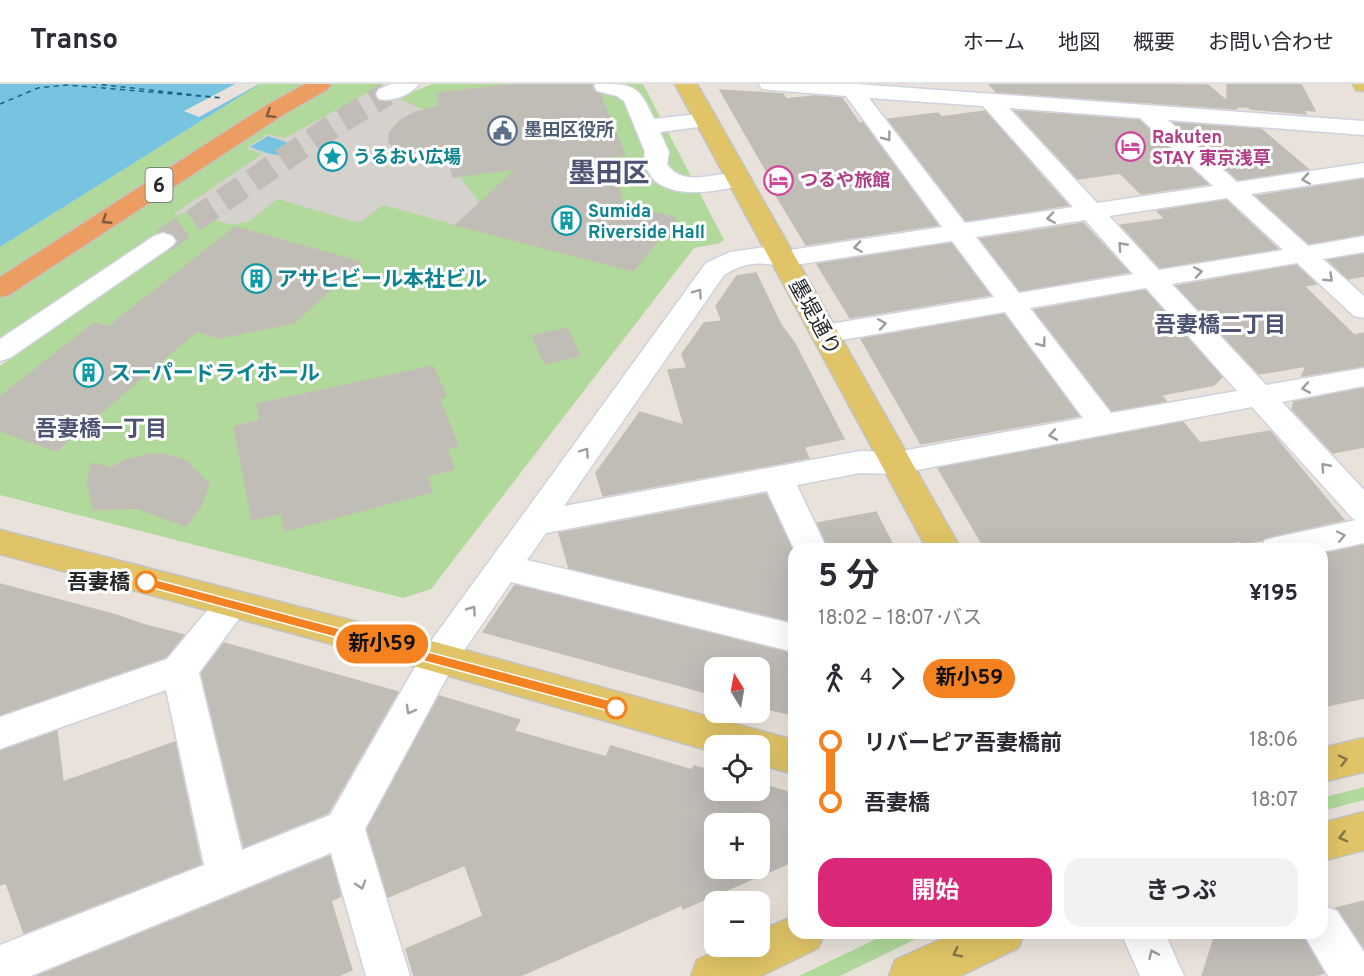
<!DOCTYPE html>
<html lang="ja">
<meta charset="utf-8">
<style>
:root{--surface:#fff;--page:#f2f2f3;--text:#2b2b33;--muted:#7c7c81;--line:#e1e1e2;--accent:#db2777}
body{margin:0;font-family:Overpass,"Noto Sans JP",sans-serif;background:var(--page);color:var(--text);height:100vh;display:flex;flex-direction:column;font-size:22px;white-space:nowrap}
*{box-sizing:border-box;margin:0}
p{font-size:20px;color:var(--muted)}
.icon{flex:none;width:33px;height:33px;fill:none;stroke:currentColor;stroke-width:2;stroke-linecap:round;stroke-linejoin:round}
.map{position:relative;flex:1;overflow:hidden}
.panel{position:absolute;left:788px;top:459px;width:540px;height:396px;display:flex;flex-direction:column;background:var(--surface);border-radius:18px;box-shadow:0 6px 24px #0002}
.panel>*{flex:none}
.badge{padding:0 12px;border-radius:20px;font-size:21px;line-height:39px}
.needle{width:39px;rotate:349deg}
.fabs{position:absolute;left:704px;top:573px;display:grid;gap:12px}
.fabs a{display:grid;place-items:center;width:66px;height:66px;border-radius:12px;background:var(--surface);box-shadow:0 6px 24px #0002;font-size:30px}
.map>.badge{position:absolute;translate:-50% -50%;box-shadow:0 0 0 3px #fff}
.legs{display:flex;align-items:center;gap:9px;height:66px;padding:0 30px;font-size:20px}
.legs p{margin-inline-start:auto}
.headline{display:flex;align-items:center;justify-content:space-between;height:102px;padding:0 30px}
h1{font-size:33px;font-weight:700;line-height:45px}
.cta{display:flex;gap:12px;margin-top:auto;padding:12px 30px}
.cta a{flex:1;height:69px;border-radius:18px;background:var(--accent);color:#fff;font-size:24px;font-weight:700;line-height:69px;text-align:center}
.cta a+a{background:var(--page);color:var(--text)}
ul{padding:0 30px;list-style:none}
li{display:flex;align-items:center;gap:21px;height:60px;font-size:22px}
li i{display:grid;place-items:center;width:9px;height:100%;margin:0 8px;background:currentColor}
li i::after{content:'';width:15px;height:15px;margin:-8px;border:4px solid;border-radius:50%;background:var(--surface)}
li p{margin-inline-start:auto}
li:first-child i{background:linear-gradient(#0000 50%,currentColor 0)}
li:last-child i{background:linear-gradient(currentColor 50%,#0000 0)}
header{display:flex;align-items:center;gap:36px;box-sizing:border-box;height:84px;padding:0 30px;background:var(--surface);border-bottom:2px solid var(--line)}
header strong{font-size:28px}
nav{display:flex;gap:33px;margin-inline-start:auto;font-size:21px}
.map>svg:first-child{display:block}
.green{fill:#b0d99b}
.plaza{fill:#d5d1cc}
.water{fill:#77c4e0}
.pier{fill:#e8e2da}
.lines{fill:none;stroke-linecap:round;stroke-linejoin:round}
.ferry{stroke:#1b6287;stroke-width:1.5;stroke-dasharray:5 4.5;stroke-linecap:butt}
.building{fill:#c0bcb6;stroke:#c3bdb4;stroke-width:1.5;fill-rule:evenodd}
.minor-tunnel{stroke:#c1bdb6;stroke-width:24;stroke-dasharray:24 12;stroke-linecap:butt}
.minor-casing{stroke:#cfd2de;stroke-width:3}
.major-casing{stroke:#c3c3c3;stroke-width:3}
.highway-casing{stroke:#c3c3c3;stroke-width:3}
.minor{fill:#fff;fill-rule:evenodd}
.major{fill:#e0c467;fill-rule:evenodd}
.highway{fill:#ec9d61;fill-rule:evenodd}
.oneway{stroke:#805c41}
.oneway2{stroke:#9e9e9e}
.oneway3{stroke:#847647}
.line-1{fill:#f58220;stroke:#fff;stroke-width:1.5}
.stop-1-dot{fill:#fff;stroke:#f58220;stroke-width:3}
.labels{text-anchor:middle;stroke-width:6;stroke-linejoin:round;paint-order:stroke}
.far-service-label{font-size:18px;font-weight:bold;fill:#4e5e75;stroke:#fff;text-anchor:start}
.far-hotel-label{font-size:18px;font-weight:bold;fill:#b23c85;stroke:#fff;text-anchor:start}
.far-culture-label{font-size:18px;font-weight:bold;fill:#0d838f;stroke:#fff;text-anchor:start}
.shield{fill:#fff;stroke:#686868;stroke-width:1.5}
.shield-label{font-size:20px;font-weight:bold;fill:#272727}
.culture-label{font-size:21px;font-weight:bold;fill:#0d838f;stroke:#fff;text-anchor:start}
.street-label{font-size:21px;fill:#272727;stroke:#fff}
.stop-label{font-size:21px;font-weight:bold;fill:#272727;stroke:#fff;text-anchor:end}
.neighbourhood-label{font-size:22px;font-weight:bold;fill:#4d5372;stroke:#fff}
.far-town-label{font-size:27px;font-weight:bold;fill:#4d5372;stroke:#fff}
</style>
<header>
<strong>Transo</strong>
<nav><a>ホーム</a><a>地図</a><a>概要</a><a>お問い合わせ</a></nav>
</header>
<div class="map">
<svg width="1364" height="892" viewBox="0 0 1364 892">
<rect width="100%" height="100%" fill="#e8e2da"/>
<g class="green">
<polygon points="260,0 384,0 377,4 398,14 432,0 643,0 724,156 720,159 694,164 431,505 403,514 0,411 0,282 176,158 154,151 0,254 0,163"/>
<polygon points="1364,703 1364,716 1322,727 1322,714"/>
<polygon points="889,849 928,849 840,892 799,892"/>
</g>
<polygon class="plaza" points="376,4 424,26 402,35 392,44 389,54 392,63 410,74 429,77 450,75 459,92 480,119 456,141 383,121 359,139 278,115 249,137 233,141 205,133 209,130 199,127 193,130 185,128 179,131 174,130 262,70 246,64 268,50 285,54"/>
<g class="water">
<polygon points="0,0 260,0 0,163"/>
<path d="M 268,52 L 292,60 L 295,65 C 283,77 265,68 250,63 Z"/>
</g>
<polygon class="pier" points="235,0 259,0 199,33 184,27"/>
<g class="lines">
<polyline class="ferry" points="0,20 38,4 67,1 222,14 96,0"/>
</g>
<g class="building">
<polygon points="520,0 593,0 595,8 600,10 625,71 611,73 623,121 677,134 633,187 456,141 516,85 453,93 450,78 410,74 396,67 389,58 389,49 402,35 417,28 439,22 437,9"/>
<polygon points="989,0 1208,1 1227,17 1227,0 1301,0 1315,27 1304,26 1306,30 1250,25 1249,23 1233,23 1237,25 996,8"/>
<polygon points="720,6 783,10 786,15 814,12 842,14 859,39 863,38 938,141 806,161 771,103 775,102"/>
<polygon points="985,27 1049,100 1068,121 966,137 888,35 938,29 941,33"/>
<polygon points="1015,27 1139,36 1208,100 1141,110 1120,89 1078,95"/>
<polygon points="1174,39 1261,45 1308,85 1238,96"/>
<polygon points="1364,95 1364,150 1309,160 1256,112"/>
<polygon points="1226,116 1278,165 1160,184 1121,141 1165,135 1157,127"/>
<polygon points="1083,139 1129,188 1020,207 980,155"/>
<polygon points="235,143 361,178 294,239 219,254 197,247 56,367 0,347 0,313 94,239 108,243"/>
<polygon points="951,159 990,211 850,234 817,180"/>
<polygon points="1364,170 1364,192 1348,195 1328,176"/>
<polygon points="1296,181 1316,200 1304,202 1354,251 1364,249 1364,282 1302,292 1306,282 1259,290 1176,202"/>
<polygon points="756,189 781,241 795,260 844,355 804,363 809,374 603,412 596,389 640,328 684,341 668,286 687,284 682,270 704,239 722,237 716,222 737,192"/>
<polygon points="1145,206 1222,293 1214,301 1161,311 1166,317 1112,327 1034,226"/>
<polygon points="1004,230 1079,332 921,360 861,255"/>
<polygon points="567,244 580,272 545,280 532,252"/>
<polygon points="433,282 446,312 439,314 458,362 447,365 454,385 427,392 432,408 285,447 281,429 252,436 234,343 260,336 257,320"/>
<polygon points="1364,304 1364,363 1333,369 1292,325 1294,318"/>
<polygon points="1183,338 1200,359 1270,347 1344,436 1276,451 1262,456 1242,460 1240,457 1199,465 985,465 938,384"/>
<polygon points="153,370 166,371 185,376 209,400 201,422 186,442 136,424 94,426 87,399 92,379 111,384 125,376"/>
<polygon points="766,410 794,467 794,538 569,484 559,449"/>
<polygon points="876,428 895,465 829,465 817,439"/>
<polygon points="1364,461 1364,614 1322,623 1322,470"/>
<polygon points="0,500 116,531 145,541 184,551 166,573 0,631"/>
<polygon points="515,501 794,570 794,631 759,623 759,584 714,584 714,611 483,548"/>
<polygon points="224,559 398,608 328,729 244,763 201,589"/>
<path d="M 439,612 L 520,636 L 514,647 L 606,673 L 611,662 L 692,686 L 694,682 L 714,687 L 714,706 L 759,706 L 759,699 L 794,710 L 794,777 L 683,825 L 682,821 L 520,892 L 414,892 L 406,865 L 483,832 L 465,781 L 388,813 L 367,745 ZM 714,740 L 759,740 L 759,784 L 714,784 Z"/>
<polygon points="57,647 63,698 175,658 201,780 24,849 6,799 0,801 0,667"/>
<polygon points="330,772 341,812 331,817 352,886 338,892 37,892"/>
<polygon points="1364,817 1364,864 1336,824"/>
<polygon points="1232,849 1301,849 1324,889 1314,892 1202,892 1214,854"/>
</g>
<g class="lines">
<polyline class="minor-tunnel" points="163,157 333,42 387,10"/>
<defs>
<g id="minor">
<path d="M 391,0 L 419,0 C 411,11 392,18 379,15 L 376,10 L 379,5 Z"/>
<path d="M 596,0 C 634,0 638,0 654,35 L 706,29 L 714,31 L 717,36 L 714,41 L 660,48 L 669,68 L 667,80 C 685,107 721,84 746,90 L 750,95 L 746,100 C 720,107 677,116 654,96 C 650,91 647,85 643,80 L 645,68 L 624,17 L 617,12 L 597,7 L 594,2 Z"/>
<path d="M 759,0 L 857,0 L 1364,37 L 1364,51 L 1168,36 L 1237,98 L 1364,79 L 1364,93 L 1251,110 L 1308,162 L 1364,152 L 1364,168 L 1323,175 L 1364,212 L 1364,234 L 1354,232 L 1297,179 L 1172,200 L 1266,301 L 1364,284 L 1364,302 L 1282,318 L 1364,406 L 1364,459 L 1322,468 L 1322,465 L 1260,465 L 1265,456 L 1277,453 L 1356,436 L 1353,435 L 1252,323 L 896,390 L 860,389 L 797,401 L 827,465 L 794,465 L 767,407 L 546,449 L 527,476 L 794,540 L 794,568 L 511,498 L 452,584 L 365,745 L 410,892 L 366,892 L 331,769 L 31,892 L 0,892 L 0,861 L 204,781 L 166,606 L 0,665 L 0,633 L 167,575 L 220,511 L 232,507 L 244,511 L 249,521 L 199,589 L 242,766 L 330,731 L 426,564 L 706,179 L 730,168 L 779,161 L 790,166 L 942,143 L 846,12 L 770,6 L 762,5 ZM 869,14 L 983,22 L 1073,123 L 965,139 ZM 1009,24 L 1140,34 L 1213,102 L 1097,119 ZM 1227,114 L 1283,166 L 1159,186 L 1109,132 ZM 1085,136 L 1133,190 L 1019,209 L 976,153 ZM 952,157 L 994,213 L 824,241 L 814,244 L 810,250 L 814,256 L 824,259 L 1005,228 L 1083,334 L 896,368 L 860,367 L 564,422 L 724,191 C 745,178 760,177 782,183 ZM 1146,204 L 1237,307 L 1111,329 L 1030,224 Z"/>
<polygon points="163,149 172,152 176,157 172,162 10,274 0,277 0,255 154,152"/>
<polygon points="1322,821 1337,827 1364,868 1364,892 1328,892 1303,849 1322,849"/>
<polygon points="1121,849 1165,849 1184,892 1140,892"/>
</g>
<g id="major">
<polygon points="675,0 697,0 961,465 927,465"/>
<polygon points="1353,0 1364,0 1364,7 1356,6"/>
<polygon points="0,446 439,559 794,656 794,690 759,680 759,662 714,662 714,668 439,589 0,470"/>
<polygon points="1364,654 1364,688 1322,698 1322,664"/>
<polygon points="1364,728 1364,766 1322,777 1322,739"/>
<polygon points="794,832 794,849 825,849 818,864 761,892 691,892 697,876 727,862 759,862 759,847"/>
<polygon points="955,849 1025,849 1018,864 960,892 889,892 895,876"/>
</g>
<polygon id="highway" points="305,0 331,0 328,5 283,31 9,211 0,213 0,193 267,21"/>
</defs>
<use href="#minor" class="minor-casing"/>
<use href="#major" class="major-casing"/>
<use href="#highway" class="highway-casing"/>
<use href="#minor" class="minor"/>
<use href="#major" class="major"/>
<use href="#highway" class="highway"/>
</g>
<defs><path id="oneway-chevron" d="M-2-3.5L2.5 0L-2 3.5" fill="none" stroke-width="1.6" stroke-linecap="round" stroke-linejoin="round" transform="scale(1.5)"/></defs>
<g class="oneway">
<use href="#oneway-chevron" transform="translate(270 30) rotate(148)"/>
<use href="#oneway-chevron" transform="translate(106 136) rotate(147)"/>
</g>
<g class="oneway2">
<use href="#oneway-chevron" transform="translate(887 53) rotate(53)"/>
<use href="#oneway-chevron" transform="translate(1306 95) rotate(171)"/>
<use href="#oneway-chevron" transform="translate(1051 134) rotate(171)"/>
<use href="#oneway-chevron" transform="translate(1122 162) rotate(-132)"/>
<use href="#oneway-chevron" transform="translate(858 163) rotate(171)"/>
<use href="#oneway-chevron" transform="translate(1198 188) rotate(-9)"/>
<use href="#oneway-chevron" transform="translate(1329 194) rotate(43)"/>
<use href="#oneway-chevron" transform="translate(698 209) rotate(-55)"/>
<use href="#oneway-chevron" transform="translate(882 240) rotate(-9)"/>
<use href="#oneway-chevron" transform="translate(1042 259) rotate(53)"/>
<use href="#oneway-chevron" transform="translate(1306 304) rotate(170)"/>
<use href="#oneway-chevron" transform="translate(1053 351) rotate(170)"/>
<use href="#oneway-chevron" transform="translate(585 368) rotate(-55)"/>
<use href="#oneway-chevron" transform="translate(1325 383) rotate(-132)"/>
<use href="#oneway-chevron" transform="translate(1341 452) rotate(-12)"/>
<use href="#oneway-chevron" transform="translate(472 526) rotate(-55)"/>
<use href="#oneway-chevron" transform="translate(410 626) rotate(119)"/>
<use href="#oneway-chevron" transform="translate(361 801) rotate(73)"/>
<use href="#oneway-chevron" transform="translate(1153 870) rotate(-114)"/>
</g>
<g class="oneway3">
<use href="#oneway-chevron" transform="translate(1343 676) rotate(-14)"/>
<use href="#oneway-chevron" transform="translate(1343 753) rotate(166)"/>
<use href="#oneway-chevron" transform="translate(957 869) rotate(154)"/>
</g>
<polygon class="line-1" points="146,493 616,618 623,624 616,629 142,501 142,495"/>
<defs>
<symbol id="civic-ring" viewBox="-11 -11 22 22"><circle r="9.5" fill="#fff" stroke="#5c6f8a" stroke-width="1.5"/><path d="M-.6-6.5H3V-4.5H.6V-3L4-1V1h2V6H-6V1h2V-1L-.6-3ZM-1.2 2.5V6h2.4V2.5Z" fill="#5c6f8a"/></symbol>
<symbol id="hotel-ring" viewBox="-11 -11 22 22"><circle r="9.5" fill="#fff" stroke="#d1479c" stroke-width="1.5"/><path d="M-6-4.5h1.5V1H6V5H4.5V3h-9V5H-6ZM-4 0a1.8 1.8 0 1 1 3.6 0ZM.5 0V-2.5h3Q6-2.5 6 0Z" fill="#d1479c"/></symbol>
<symbol id="sight-ring" viewBox="-11 -11 22 22"><circle r="9.5" fill="#fff" stroke="#0f9aa8" stroke-width="1.5"/><path d="M0-6L1.8-2.2L6-1.7L2.9 1.2L3.7 5.4L0 3.3L-3.7 5.4L-2.9 1.2L-6-1.7L-1.8-2.2Z" fill="#0f9aa8"/></symbol>
<symbol id="building-ring" viewBox="-11 -11 22 22"><circle r="9.5" fill="#fff" stroke="#0f9aa8" stroke-width="1.5"/><path d="M-4-6H4V6H1V3H-1V6H-4ZM-2.5-4.3h1.7v1.8h-1.7ZM.8-4.3h1.7v1.8H.8ZM-2.5-1h1.7V.8h-1.7ZM.8-1h1.7V.8H.8Z" fill="#0f9aa8"/></symbol>
</defs>
<g fill-rule="evenodd">
<use href="#civic-ring" x="486" y="30" width="33" height="33"/>
<use href="#hotel-ring" x="1114" y="46" width="33" height="33"/>
<use href="#sight-ring" x="316" y="56" width="33" height="33"/>
<use href="#hotel-ring" x="762" y="80" width="33" height="33"/>
<use href="#building-ring" x="550" y="120" width="33" height="33"/>
<use href="#building-ring" x="240" y="178" width="33" height="33"/>
<use href="#building-ring" x="72" y="272" width="33" height="33"/>
</g>
<g class="stop-1-dot">
<circle cx="146" cy="498" r="10"/>
<circle cx="616" cy="624" r="10"/>
</g>
<g class="labels">
<g class="far-service-label">
<text x="524" y="52">墨田区役所</text>
</g>
<g class="far-hotel-label">
<text x="1152" y="59">Rakuten<tspan x="1152" dy="21">STAY 東京浅草</tspan></text>
<text x="800" y="102">つるや旅館</text>
</g>
<g class="far-culture-label">
<text x="353" y="79">うるおい広場</text>
<text x="588" y="133">Sumida<tspan x="588" dy="21">Riverside Hall</tspan></text>
</g>
<rect class="shield" x="145.5" y="84" width="27" height="34" rx="4.5"/>
<g class="shield-label">
<text x="159" y="108">6</text>
</g>
<g class="culture-label">
<text x="277" y="202">アサヒビール本社ビル</text>
<text x="110" y="296">スーパードライホール</text>
</g>
<g class="street-label">
<text transform="translate(815 233) rotate(61)" y="7">墨堤通り</text>
</g>
<g class="stop-label">
<text x="130" y="505">吾妻橋</text>
</g>
<g class="neighbourhood-label">
<text x="1220" y="248">吾妻橋二丁目</text>
<text x="101" y="352">吾妻橋一丁目</text>
</g>
<g class="far-town-label">
<text x="609" y="98">墨田区</text>
</g>
</g>
</svg>
<div class="fabs">
<a><svg class="needle" viewBox="-14 -14 28 28"><path d="M0-13l5 13h-10z" fill="#e53935"/><path d="M0 13l5-13h-10z" fill="#7c7c81"/></svg></a>
<a><svg class="icon" aria-label="locate" viewBox="0 0 24 24"><circle cx="12" cy="12" r="6"/><path d="M12 2v4M12 18v4M2 12h4M18 12h4"/></svg></a>
<a>+</a>
<a>−</a>
</div>
<b class="badge" style="left:382px;top:560px;background:#f58220;color:#111">新小59</b>
<section class="panel">
<div class="headline"><div><h1>5 分</h1><p>18:02 – 18:07 · バス</p></div><b>¥195</b></div>
<div class="legs"><svg class="icon" aria-label="walk" viewBox="0 0 24 24"><circle cx="13" cy="4" r="2"/><path d="M13 8l-2 6 4 7M11 14l-3 7M7 12l3-4h3l4 4"/></svg>4<svg class="icon" aria-label="forward" viewBox="0 0 24 24"><path d="M9 5l7 7-7 7"/></svg><b class="badge" style="background:#f58220;color:#111">新小59</b></div>
<ul>
<li><i style="color:#f58220"></i><b>リバーピア吾妻橋前</b><p>18:06</p></li>
<li><i style="color:#f58220"></i><b>吾妻橋</b><p>18:07</p></li>
</ul>
<div class="cta"><a>開始</a><a>きっぷ</a></div>
</section>
</div>
